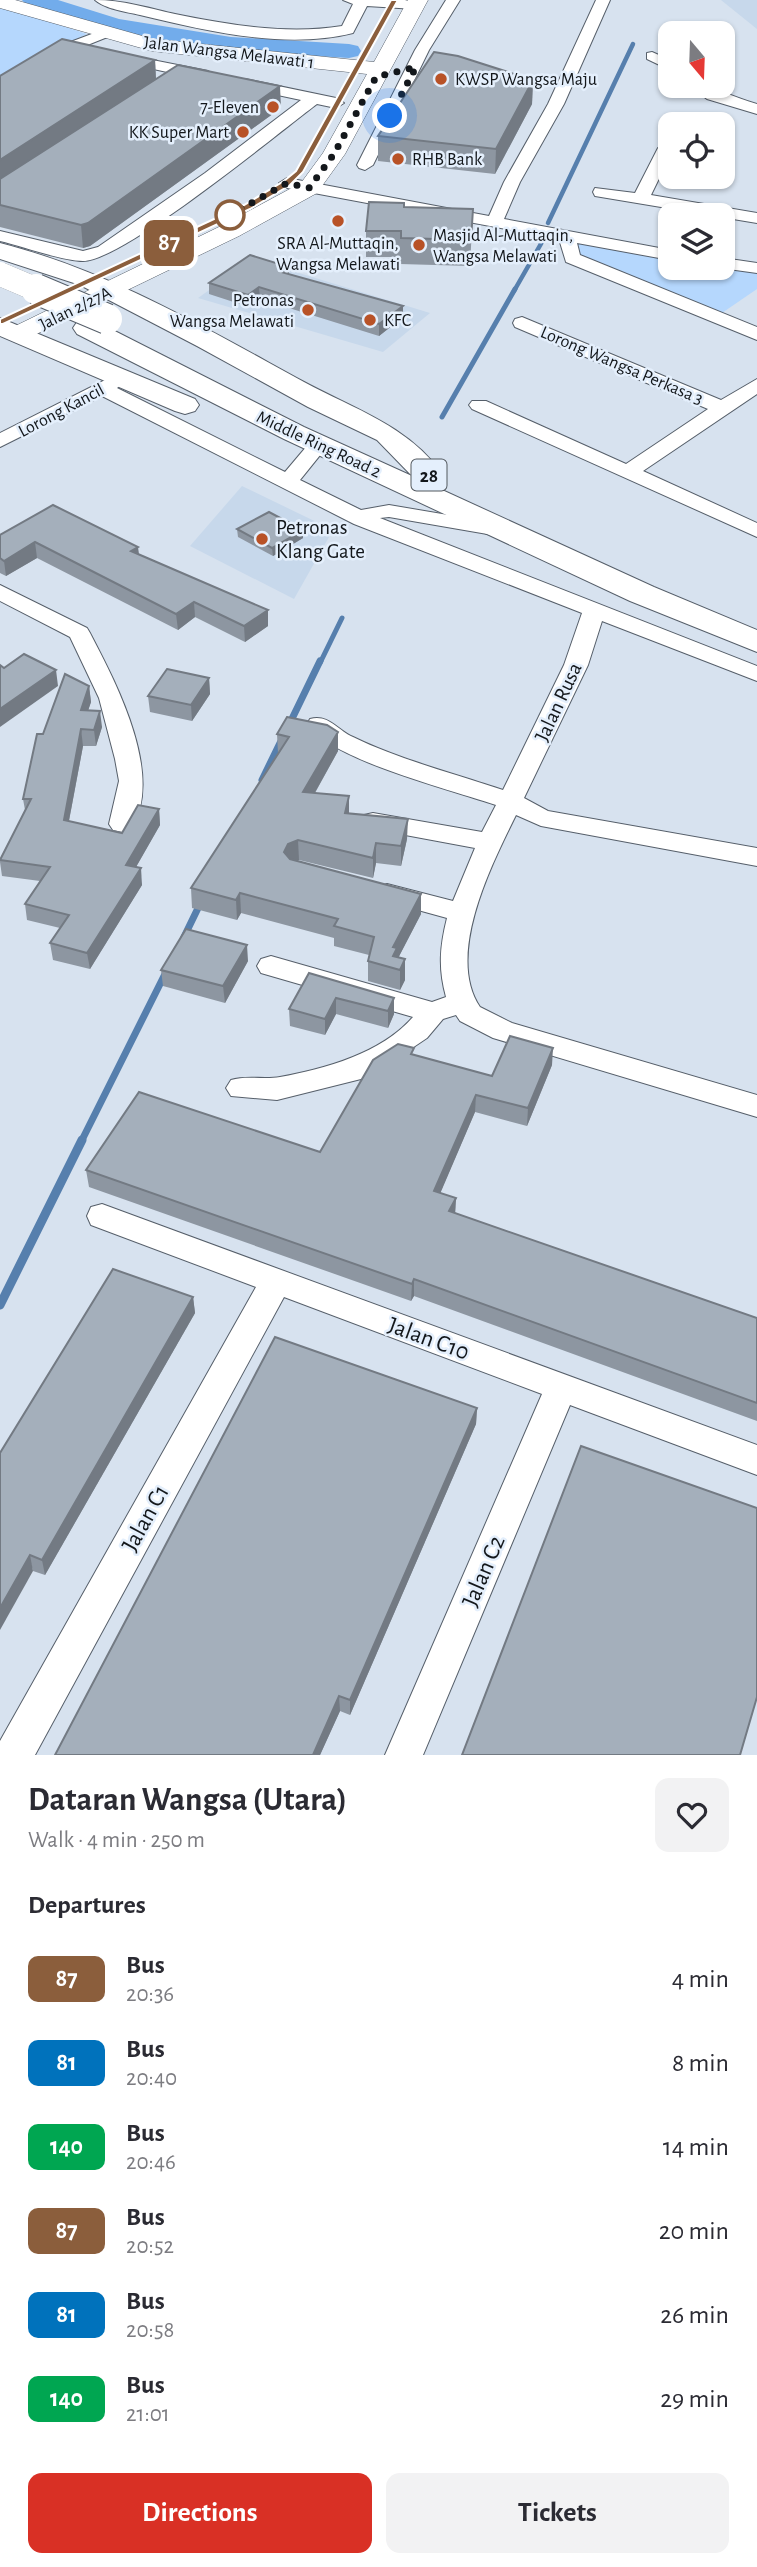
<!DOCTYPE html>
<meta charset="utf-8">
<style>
:root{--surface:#fff;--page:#f2f2f3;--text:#2b2b33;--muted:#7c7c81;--accent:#d93025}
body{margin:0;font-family:"Alegreya Sans",sans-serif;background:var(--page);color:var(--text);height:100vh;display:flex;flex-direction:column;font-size:26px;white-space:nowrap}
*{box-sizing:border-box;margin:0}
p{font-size:23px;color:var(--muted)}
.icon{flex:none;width:38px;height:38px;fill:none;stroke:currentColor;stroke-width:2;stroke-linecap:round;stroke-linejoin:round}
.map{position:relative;height:1755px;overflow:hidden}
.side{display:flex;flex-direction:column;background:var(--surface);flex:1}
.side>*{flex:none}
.badge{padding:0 14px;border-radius:10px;font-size:24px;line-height:46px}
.needle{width:46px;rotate:161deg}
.controls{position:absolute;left:658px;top:21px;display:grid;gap:14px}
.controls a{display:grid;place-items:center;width:77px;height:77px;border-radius:14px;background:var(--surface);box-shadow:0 2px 5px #0004;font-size:35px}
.you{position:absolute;width:35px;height:35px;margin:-18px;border:5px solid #fff;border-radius:50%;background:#1a73e8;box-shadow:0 0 0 10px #1a73e833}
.map>.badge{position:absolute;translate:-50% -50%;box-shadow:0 0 0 4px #fff}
h2{padding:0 28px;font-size:26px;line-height:63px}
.round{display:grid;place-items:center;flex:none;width:74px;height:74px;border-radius:14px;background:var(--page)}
.head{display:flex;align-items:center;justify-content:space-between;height:119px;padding:0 28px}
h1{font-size:33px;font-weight:600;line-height:52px}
.button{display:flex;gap:14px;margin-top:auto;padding:14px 28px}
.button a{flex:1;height:80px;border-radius:14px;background:var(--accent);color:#fff;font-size:28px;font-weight:600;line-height:80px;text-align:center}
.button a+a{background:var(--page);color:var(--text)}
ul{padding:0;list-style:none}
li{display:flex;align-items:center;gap:21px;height:84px;padding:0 28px}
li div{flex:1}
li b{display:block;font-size:26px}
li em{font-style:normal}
li .badge{min-width:77px;font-weight:700;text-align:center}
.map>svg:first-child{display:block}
.built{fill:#c7d8eb}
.green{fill:#b5d7fd}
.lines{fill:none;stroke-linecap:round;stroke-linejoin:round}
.stream-far3{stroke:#567fad;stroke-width:4.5}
.stream-far2{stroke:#567fad;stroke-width:5}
.stream-far1{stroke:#567fad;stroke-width:7}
.stream{stroke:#567fad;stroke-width:9}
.river{fill:#72aceb;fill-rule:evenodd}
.street-casing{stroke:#565f6a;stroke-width:2}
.secondary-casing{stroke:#565f6a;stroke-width:1}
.highway-casing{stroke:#565f6a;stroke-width:2}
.street{fill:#fff;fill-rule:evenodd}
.secondary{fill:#fff;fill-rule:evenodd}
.highway{fill:#fff;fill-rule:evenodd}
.highway-bridge-far1-casing{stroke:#565f6a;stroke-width:24;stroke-linecap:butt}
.highway-bridge-casing{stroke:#565f6a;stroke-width:32;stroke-linecap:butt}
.highway-bridge-far1{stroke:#fff;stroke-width:24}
.highway-bridge{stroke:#fff;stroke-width:30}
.wall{fill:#8d96a1}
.shaded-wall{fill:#737a83}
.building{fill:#a4afbb;stroke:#737a83;stroke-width:2}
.line{fill:#8b5e3c;stroke:#fff;stroke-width:2}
.walk{stroke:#13171b;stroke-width:7;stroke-dasharray:0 12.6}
.poi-dot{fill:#b85227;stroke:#e4effc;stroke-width:2.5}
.stop-dot{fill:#fff;stroke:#8b5e3c;stroke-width:3.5}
.labels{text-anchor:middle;stroke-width:5;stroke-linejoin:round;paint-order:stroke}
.far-street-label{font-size:18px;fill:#13171b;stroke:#e4effc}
.far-poi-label{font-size:18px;fill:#13171b;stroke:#e4effc;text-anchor:start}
.shield{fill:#e4effc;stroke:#52585e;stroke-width:2}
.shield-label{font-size:19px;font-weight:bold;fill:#13171b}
.poi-label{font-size:21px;fill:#13171b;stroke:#e4effc;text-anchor:start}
.street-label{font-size:21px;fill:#13171b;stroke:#e4effc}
.near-street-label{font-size:24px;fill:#13171b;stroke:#e4effc}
</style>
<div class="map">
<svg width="757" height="1755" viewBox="0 0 757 1755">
<rect width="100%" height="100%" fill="#d7e2ef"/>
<g class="built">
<polygon points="721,0 757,0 757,29"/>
<polygon points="253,259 430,313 383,352 198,298"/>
<polygon points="242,486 333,530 294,599 190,546"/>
</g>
<g class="green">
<polygon points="0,5 87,34 0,76"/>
<polygon points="573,240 670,257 670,268 723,268 757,272 757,289 719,315 575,256"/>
</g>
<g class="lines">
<g class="stream-far3">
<polyline points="548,223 633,44"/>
<polyline points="514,291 542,242"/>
</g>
<g class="stream-far2">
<polyline points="442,417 515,289"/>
<polyline points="320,663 342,618"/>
</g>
<g class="stream-far1">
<polyline points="288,727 320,661"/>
<polyline points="262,780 281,741"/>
<polyline points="184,937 200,904"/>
<polyline points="81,1142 166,972"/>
</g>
<polyline class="stream" points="0,1305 82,1140"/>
<polygon class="river" points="22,0 58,0 119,19 231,37 349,44 358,46 361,51 358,56 349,58 231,51 115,33 26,5"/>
<defs>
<g id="street">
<path d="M 95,0 C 122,0 148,8 175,14 C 229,25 287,35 342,26 L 353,4 L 343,0 L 405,0 L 422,5 L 415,9 L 367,6 L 353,33 C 286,50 206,31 140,15 C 127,12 105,9 95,0 Z"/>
<polygon points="446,0 460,0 429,50 373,165 365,170 359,168 357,165 415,50"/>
<polygon points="596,0 610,0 564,104 520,182 504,219 670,250 670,260 577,243 580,255 757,327 757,340 566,262 559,239 287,188 279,183 287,178 489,216 504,182 548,104"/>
<polygon points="105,29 110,30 110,36 75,50 0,93 0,82 65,44"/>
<polygon points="652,52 670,60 670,70 647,59 647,53"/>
<polygon points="122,54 208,71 216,76 208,81 117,61 115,58"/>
<path d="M 245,79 L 336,98 L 344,103 L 336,108 L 317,104 C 277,134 123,261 83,261 C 63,261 21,246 0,241 L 0,231 L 83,251 L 98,247 L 205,173 L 301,100 L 240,87 L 240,81 Z"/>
<path d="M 690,86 C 712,85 735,98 757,104 L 757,114 L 707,99 Z"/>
<polygon points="666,143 670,144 670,156 651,195 757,213 757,223 595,196 593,192 595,188 635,193 658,148"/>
<polygon points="723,258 757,263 757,273 721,268"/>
<polygon points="522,317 721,400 757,379 757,394 643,471 757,523 757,537 472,409 469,405 472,401 486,401 626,464 708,409 515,327 513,323 515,319"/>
<path d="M 117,374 L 127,380 L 117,388 L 285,472 L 312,440 L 326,440 L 329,444 L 300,480 L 361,510 L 389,505 L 507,525 L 510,530 L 499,536 L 389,517 L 380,518 L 757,666 L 757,681 L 602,621 L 588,665 L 524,798 L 548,811 L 757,848 L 757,866 L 541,826 L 516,815 C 492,864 445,955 480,1007 L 512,1023 L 757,1095 L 757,1117 L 493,1038 L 460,1021 L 456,1015 L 443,1019 L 427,1038 L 369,1077 L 277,1100 L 231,1096 L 226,1088 L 231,1080 C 247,1075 263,1080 280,1077 C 325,1069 382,1053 413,1017 L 261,973 L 257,966 L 261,959 L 271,956 L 432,1002 L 446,997 C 438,968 440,946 447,918 L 378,899 L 374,893 L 378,887 L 387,884 L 453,901 L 475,848 L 373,829 L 364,827 L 360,821 L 364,815 L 373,813 L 482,832 L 496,805 C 452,790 331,760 307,724 L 310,719 C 329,714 337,730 353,737 C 400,760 453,773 503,790 L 564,665 L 582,613 L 354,524 L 102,396 L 0,447 L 0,433 Z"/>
<path d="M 0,585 L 87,628 L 90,633 C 116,683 165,775 131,830 L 122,832 L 113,830 L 109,824 L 119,781 L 115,759 L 99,698 L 70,637 L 0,601 Z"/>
<polygon points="102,1204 757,1445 757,1475 570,1405 423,1755 385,1755 542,1394 284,1297 35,1755 0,1755 0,1741 256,1287 91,1225 87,1216 91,1207"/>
</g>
<polygon id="secondary" points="0,0 15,0 153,39 374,62 408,0 428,0 345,154 317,193 239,236 20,342 11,340 7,334 11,328 221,226 301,183 323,153 367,74 152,51 0,8"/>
<g id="highway">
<path d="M 0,243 C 110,271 205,328 304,382 C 354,409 409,426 443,475 L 439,481 L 429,484 L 654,587 L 757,630 L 757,652 L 630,601 L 284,439 L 77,334 L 73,328 L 77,322 L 97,322 L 304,427 L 412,476 L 377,440 L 308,407 L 197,346 L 80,285 L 0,259 Z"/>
<polygon points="0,318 195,399 199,405 195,411 185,414 175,411 0,336"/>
</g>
</defs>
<use href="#street" class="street-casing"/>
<use href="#secondary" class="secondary-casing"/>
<use href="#highway" class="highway-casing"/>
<use href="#street" class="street"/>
<use href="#secondary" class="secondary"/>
<use href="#highway" class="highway"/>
<defs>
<polyline id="highway-bridge-far1" points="0,274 40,291"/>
<polyline id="highway-bridge" points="36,289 107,319"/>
</defs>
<use href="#highway-bridge-far1" class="highway-bridge-far1-casing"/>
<use href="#highway-bridge" class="highway-bridge-casing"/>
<use href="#highway-bridge-far1" class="highway-bridge-far1"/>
<use href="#highway-bridge" class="highway-bridge"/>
</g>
<g class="wall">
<polygon points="155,60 156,79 281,108 90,246 83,248 0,227 0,76"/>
<polygon points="533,80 532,104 495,174 378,161 378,136"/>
<polygon points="404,207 473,209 470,266 400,264 400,257 366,257 366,231"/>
<polygon points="289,275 403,317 379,336 260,299 249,307 209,294 209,283"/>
<polygon points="237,529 303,538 273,556 238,537"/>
<polygon points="0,535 139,555 268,610 268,626 245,642 195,617 178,630 37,558 6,576 0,573"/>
<polygon points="209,678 210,694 192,721 150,712 148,696"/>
<polygon points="89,686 91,702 88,710 102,727 96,746 83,746 69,821 122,833 159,809 160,825 136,867 142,885 90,969 53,960 50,943 60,928 27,920 25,904 40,881 2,876 0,862 0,859 25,810 23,799 43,734"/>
<polygon points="287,717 338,751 315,793 349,796 349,813 407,839 401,866 376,863 373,878 299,860 295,861 421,894 421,914 398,958 405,959 405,980 400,990 368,981 368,961 369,955 334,946 334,938 241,913 237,920 192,908 191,888 278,753 277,734"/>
<polygon points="248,961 225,1003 163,986 161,970"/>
<polygon points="309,973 394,1014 388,1028 336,1014 325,1035 290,1026 289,1009"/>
<polygon points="414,1055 492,1076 552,1065 527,1126 475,1112 440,1193 456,1198 455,1213 757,1318 757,1421 414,1296 411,1301 89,1187 86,1170 320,1152"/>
<polygon points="193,1297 195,1313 45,1575 33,1571 0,1453"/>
<polygon points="477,1408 476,1424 350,1715 340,1711 320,1755 55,1755"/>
</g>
<g class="shaded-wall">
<polygon points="155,60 156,81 0,185 0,160"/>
<polygon points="533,80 532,104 495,174 496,149"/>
<polygon points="280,86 281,108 90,246 83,248 81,225"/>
<polygon points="289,267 289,278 281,272"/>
<polygon points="259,287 260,299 249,307 248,295"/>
<polygon points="403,306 403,317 379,336 379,324"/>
<polygon points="303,530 303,538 273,556 272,548"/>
<polygon points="35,542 37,558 6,576 4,561"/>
<polygon points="138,547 140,562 131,551"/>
<polygon points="194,602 195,617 178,630 176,614"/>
<polygon points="268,610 268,626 245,642 244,626"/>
<polygon points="56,670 58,686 0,727 0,709"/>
<polygon points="209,678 210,694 192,721 191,705"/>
<polygon points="89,686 91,702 83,726 81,710"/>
<polygon points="100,711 102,727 96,746 94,730"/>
<polygon points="81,729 83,746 66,836 64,820"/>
<polygon points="338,732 338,751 304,812 303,792"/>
<polygon points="349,796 349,816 345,813"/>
<polygon points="159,809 160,825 128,881 126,865"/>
<polygon points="408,819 407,839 401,866 401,846"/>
<polygon points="298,840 299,860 289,864 284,852 288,844"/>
<polygon points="376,843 376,863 373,878 373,858"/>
<polygon points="141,868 142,885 90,969 87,953"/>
<polygon points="240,893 241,913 237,920 236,900"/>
<polygon points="421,894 421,914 393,968 393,947"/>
<polygon points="247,945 248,961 225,1003 223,986"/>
<polygon points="405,959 405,980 400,990 400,970"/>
<polygon points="336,998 336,1014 325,1035 325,1019"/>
<polygon points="394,998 394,1014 388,1028 388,1011"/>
<polygon points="553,1048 552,1065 527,1126 528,1108"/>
<polygon points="476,1095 475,1112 434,1208 434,1191"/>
<polygon points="456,1198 455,1215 449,1211"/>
<polygon points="414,1279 414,1296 411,1301 412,1284"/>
<polygon points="193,1297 195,1313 45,1575 42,1560"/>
<polygon points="477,1408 476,1424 350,1715 350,1700"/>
<polygon points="30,1555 33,1571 0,1630 0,1608"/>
<polygon points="339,1696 340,1711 320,1755 313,1755"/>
</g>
<g class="building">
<polygon points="62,39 155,60 0,160 0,76"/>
<polygon points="434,52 458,56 533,80 496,149 378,136"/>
<polygon points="178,65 280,86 88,223 81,225 0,205 0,179"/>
<polygon points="369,202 404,203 404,207 473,209 471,240 401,238 401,231 366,231"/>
<polygon points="250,255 289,267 281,272 403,306 379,324 259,287 248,295 209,283"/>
<polygon points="53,505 138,547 131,551 268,610 244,626 194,602 176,614 35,542 4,561 0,558 0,535"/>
<polygon points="269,512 303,530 272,548 237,529"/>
<polygon points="24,654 56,670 0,709 0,665 4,668"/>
<polygon points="167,669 209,678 191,705 148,696"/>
<polygon points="65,674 89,686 81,710 100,711 94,730 81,729 64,820 122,833 138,805 159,809 126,865 141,868 87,953 50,943 69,915 25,904 50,867 0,860 31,799 23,799 37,734 43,734"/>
<polygon points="287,717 327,725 338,732 303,792 349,796 345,813 408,819 401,846 376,843 373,858 298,840 288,844 284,852 290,859 421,894 393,947 397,948 393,956 405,959 400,970 368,961 374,937 334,926 338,919 240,893 236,900 191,888 289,737 277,734"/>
<polygon points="186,929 247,945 223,986 161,970"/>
<polygon points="309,973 394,998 388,1011 336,998 325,1019 289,1009"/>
<polygon points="510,1036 553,1048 528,1108 476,1095 434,1191 456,1198 449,1211 757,1318 757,1403 414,1279 412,1284 86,1170 139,1092 320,1152 373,1060 398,1044 414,1048 411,1054 492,1076"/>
<polygon points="113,1269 193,1297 42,1560 30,1555 0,1608 0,1453"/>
<polygon points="275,1337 477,1408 350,1700 339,1696 313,1755 55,1755"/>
<polygon points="581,1446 757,1508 757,1697 740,1755 462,1755"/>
</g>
<polygon class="line" points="391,0 398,0 303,172 290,185 250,209 3,324 0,324 0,319 244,205 284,181 296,171"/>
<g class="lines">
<polyline class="walk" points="230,215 287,183 309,188 334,154 376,77 416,67 390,116"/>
</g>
<g class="poi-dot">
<circle cx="441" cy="79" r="7"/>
<circle cx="273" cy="107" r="7"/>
<circle cx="243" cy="132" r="7"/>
<circle cx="398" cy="159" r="7"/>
<circle cx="338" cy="221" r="7"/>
<circle cx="419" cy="245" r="7"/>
<circle cx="308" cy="310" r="7"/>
<circle cx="370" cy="320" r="7"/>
<circle cx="262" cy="539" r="7"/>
</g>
<circle class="stop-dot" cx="230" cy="215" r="14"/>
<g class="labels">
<g class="far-street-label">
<text transform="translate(229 52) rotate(7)" y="6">Jalan Wangsa Melawati 1</text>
<text transform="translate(75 308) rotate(-26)" y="6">Jalan 2/27A</text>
<text transform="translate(622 365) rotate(23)" y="6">Lorong Wangsa Perkasa 3</text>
<text transform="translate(61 410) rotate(-28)" y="6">Lorong Kancil</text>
<text transform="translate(319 444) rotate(25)" y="6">Middle Ring Road 2</text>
</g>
<g class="far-poi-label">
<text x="455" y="85">KWSP Wangsa Maju</text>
<text x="259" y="113" text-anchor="end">7-Eleven</text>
<text x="229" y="138" text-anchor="end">KK Super Mart</text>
<text x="412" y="165">RHB Bank</text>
<text x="433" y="241">Masjid Al-Muttaqin,<tspan x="433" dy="21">Wangsa Melawati</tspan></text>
<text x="338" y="249" text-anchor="middle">SRA Al-Muttaqin,<tspan x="338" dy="21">Wangsa Melawati</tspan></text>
<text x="294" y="306" text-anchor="end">Petronas<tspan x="294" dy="21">Wangsa Melawati</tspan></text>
<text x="384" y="326">KFC</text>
</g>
<rect class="shield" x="411.5" y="459.5" width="35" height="31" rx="5"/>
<g class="shield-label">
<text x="429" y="482">28</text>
</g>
<g class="poi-label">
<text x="276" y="534">Petronas<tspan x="276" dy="24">Klang Gate</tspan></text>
</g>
<g class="street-label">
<text transform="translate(558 702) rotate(-65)" y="7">Jalan Rusa</text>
</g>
<g class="near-street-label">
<text transform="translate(429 1338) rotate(20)" y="8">Jalan C10</text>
<text transform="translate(145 1518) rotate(-61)" y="8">Jalan C1</text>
<text transform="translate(483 1571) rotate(-67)" y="8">Jalan C2</text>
</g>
</g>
</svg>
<div class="controls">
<a><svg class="needle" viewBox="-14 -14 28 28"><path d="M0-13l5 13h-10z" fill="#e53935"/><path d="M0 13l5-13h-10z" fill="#7c7c81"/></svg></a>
<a><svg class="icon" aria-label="locate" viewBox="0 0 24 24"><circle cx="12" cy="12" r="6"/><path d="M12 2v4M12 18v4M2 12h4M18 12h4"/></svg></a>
<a><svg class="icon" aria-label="layers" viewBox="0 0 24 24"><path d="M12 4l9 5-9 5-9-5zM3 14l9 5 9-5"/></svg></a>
</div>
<div class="you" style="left:390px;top:116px"></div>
<b class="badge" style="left:169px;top:243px;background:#8b5e3c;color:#fff">87</b>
</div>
<section class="side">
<div class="head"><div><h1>Dataran Wangsa (Utara)</h1><p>Walk · 4 min · 250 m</p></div><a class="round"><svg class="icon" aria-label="heart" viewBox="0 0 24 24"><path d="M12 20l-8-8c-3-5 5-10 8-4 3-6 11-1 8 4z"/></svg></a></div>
<h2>Departures</h2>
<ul>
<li><span class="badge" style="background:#8b5e3c;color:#fff">87</span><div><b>Bus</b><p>20:36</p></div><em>4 min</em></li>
<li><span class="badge" style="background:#0072bc;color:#fff">81</span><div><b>Bus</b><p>20:40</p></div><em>8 min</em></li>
<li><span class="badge" style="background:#00a651;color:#fff">140</span><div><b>Bus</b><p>20:46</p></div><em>14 min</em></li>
<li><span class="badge" style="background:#8b5e3c;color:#fff">87</span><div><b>Bus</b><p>20:52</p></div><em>20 min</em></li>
<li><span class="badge" style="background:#0072bc;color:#fff">81</span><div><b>Bus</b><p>20:58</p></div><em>26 min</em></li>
<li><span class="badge" style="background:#00a651;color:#fff">140</span><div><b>Bus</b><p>21:01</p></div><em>29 min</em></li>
</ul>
<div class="button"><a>Directions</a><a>Tickets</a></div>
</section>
